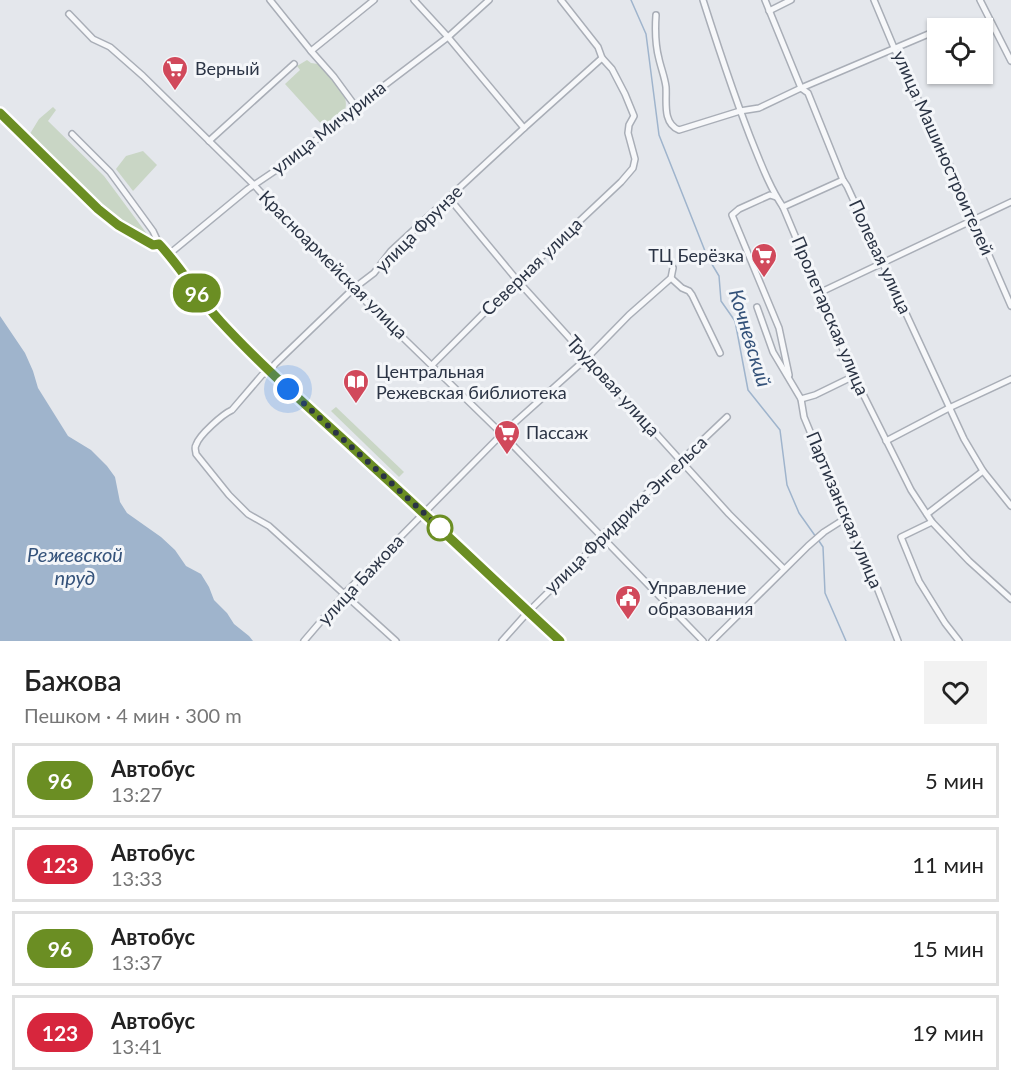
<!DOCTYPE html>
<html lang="ru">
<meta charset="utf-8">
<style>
:root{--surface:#fff;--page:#f2f2f2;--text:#222;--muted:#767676;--line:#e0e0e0}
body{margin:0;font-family:Lato,sans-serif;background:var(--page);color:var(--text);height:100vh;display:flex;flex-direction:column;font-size:22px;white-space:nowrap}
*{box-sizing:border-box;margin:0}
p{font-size:20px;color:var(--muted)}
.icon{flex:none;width:33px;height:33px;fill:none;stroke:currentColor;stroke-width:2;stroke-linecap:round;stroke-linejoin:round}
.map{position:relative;height:641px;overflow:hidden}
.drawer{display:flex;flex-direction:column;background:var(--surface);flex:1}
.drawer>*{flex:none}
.badge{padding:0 12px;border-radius:20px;font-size:21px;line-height:39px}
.buttons{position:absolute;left:927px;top:18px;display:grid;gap:12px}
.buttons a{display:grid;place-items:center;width:66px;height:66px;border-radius:0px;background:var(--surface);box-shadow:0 2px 4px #0004;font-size:30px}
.you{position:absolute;width:30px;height:30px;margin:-15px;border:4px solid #fff;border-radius:50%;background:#1a73e8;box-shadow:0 0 0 9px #1a73e833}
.map>.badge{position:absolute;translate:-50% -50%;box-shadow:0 0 0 3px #fff}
.round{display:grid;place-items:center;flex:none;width:63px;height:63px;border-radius:0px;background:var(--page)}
.head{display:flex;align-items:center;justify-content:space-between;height:102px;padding:0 24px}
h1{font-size:28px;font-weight:600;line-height:45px}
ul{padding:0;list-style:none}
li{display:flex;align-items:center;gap:18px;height:75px;margin:0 12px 9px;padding:0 12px;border:3px solid var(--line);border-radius:0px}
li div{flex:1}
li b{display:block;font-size:22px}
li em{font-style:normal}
li .badge{min-width:66px;font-weight:700;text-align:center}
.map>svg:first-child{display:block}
.green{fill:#c9d6c5}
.water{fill:#9fb4cc}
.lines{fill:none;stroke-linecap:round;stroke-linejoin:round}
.stream{stroke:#9fb4cc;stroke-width:1.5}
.minor-casing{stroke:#a9aeb7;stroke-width:8}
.minor{stroke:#f7f8fa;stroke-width:5}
.line-casing{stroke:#fff;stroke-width:14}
.line{stroke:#6b8e23;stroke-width:9}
.walk{stroke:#2b3445;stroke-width:6;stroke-dasharray:0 10.8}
.stop-dot{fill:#fff;stroke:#6b8e23;stroke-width:3}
.labels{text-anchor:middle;stroke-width:6;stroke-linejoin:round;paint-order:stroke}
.poi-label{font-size:18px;fill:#2b3445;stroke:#f4f6f9;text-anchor:start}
.street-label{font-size:18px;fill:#2b3445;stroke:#f4f6f9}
.water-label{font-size:20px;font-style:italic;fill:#34527a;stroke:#f4f6f9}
</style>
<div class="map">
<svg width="1011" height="641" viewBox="0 0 1011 641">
<rect width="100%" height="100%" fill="#e4e7ec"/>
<g class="green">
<path d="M 307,60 L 311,63 L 318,64 C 329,76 351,93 345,110 L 324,127 L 285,84 L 300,70 L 297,66 Z"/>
<polygon points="53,107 56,110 48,121 104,176 147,234 113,218 103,210 28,137 39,119"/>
<polygon points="143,151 157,165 133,191 116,169 126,156"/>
<polygon points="336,407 404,472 399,477 331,411"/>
</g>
<polygon class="water" points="0,316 25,353 33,371 38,388 68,436 91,450 107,466 115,477 120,502 127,513 161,537 175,550 186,566 201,574 209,587 214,600 227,613 234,624 249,636 253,641 0,641"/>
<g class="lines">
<g class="stream">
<polyline points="631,0 646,34 659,135 707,256 719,276 721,301 735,321 748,390 780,430 787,485 799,513 816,537"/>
<polyline points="819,541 823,547 825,593 846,641"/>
</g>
<defs>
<g id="minor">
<polyline points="270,0 311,51 334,77 356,107"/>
<polyline points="414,0 448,37 524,128"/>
<path d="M 703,0 C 719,50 735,100 755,149 C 763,169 771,189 783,207 L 854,376 L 911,490 L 932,522 L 969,561 L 1011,599"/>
<polyline points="765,0 801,88 808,93 843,180 847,186 964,439 983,471 1011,506"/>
<polyline points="874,0 908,81 920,103 951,168 1011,306"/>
<polyline points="980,0 1011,61"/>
<polyline points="769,11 791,0"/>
<polyline points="69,14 93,39 110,47 143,76 254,185 301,236 353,289 502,434 703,641"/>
<path d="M 656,15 C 655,30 655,44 659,59 C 661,68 665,78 666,87 C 667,101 662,123 679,130 L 740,111 L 759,108 L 801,88 L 938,30"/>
<polyline points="942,28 949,25"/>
<polyline points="311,51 374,0"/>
<path d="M 0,113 L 98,209 L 118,225 L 153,245 L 159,244 C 182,268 198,298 221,322 C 270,375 324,422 377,470 C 438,526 499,584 560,641"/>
<polyline points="72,134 110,172 153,231 159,244"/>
<polyline points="209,141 294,64"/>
<polyline points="776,197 770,195 739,209 732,215 779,328 789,375"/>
<polyline points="449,198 517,280 729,514 784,569"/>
<polyline points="783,207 843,180"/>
<polyline points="168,255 248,189 294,158 356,107 448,37 489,0"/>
<polyline points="671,278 682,288 689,291 692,295 720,353"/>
<polyline points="819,293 1011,202"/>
<polyline points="757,307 773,352 801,399 804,417 846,518 863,552 898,641"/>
<polyline points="432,365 517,280 621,182 633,168 635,159 628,133 629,125 634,116 625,94 612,69 602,58 598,47 561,0"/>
<polyline points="801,399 815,395 854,376"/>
<polyline points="886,441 949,408 1011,379"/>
<polyline points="927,514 983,471"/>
<polyline points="932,522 901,537 919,581 945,623 959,641"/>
<polyline points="304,641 346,592 502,434 588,357 629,315 671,278 673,268"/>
<path d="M 396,641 L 269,526 L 248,514 L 229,495 L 196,454 C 196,451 194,448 196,445 C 199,435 223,414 232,410 L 262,375 L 270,371 L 275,364 L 353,289 L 374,273 L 391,251 L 524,128 L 602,58"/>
<polyline points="502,641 527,613 582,559 606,532 727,417"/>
<polyline points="712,641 808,546 824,532 846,518"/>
</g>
</defs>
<use href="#minor" class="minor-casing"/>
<use href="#minor" class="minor"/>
</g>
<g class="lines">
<defs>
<path id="line" d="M 0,113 L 98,209 L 118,225 L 153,245 L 159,244 C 182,268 198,298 221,322 C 268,373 320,417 370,464 C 434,522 496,582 560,641"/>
</defs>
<use href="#line" class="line-casing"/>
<use href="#line" class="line"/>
<polyline class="walk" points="288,389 447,534 440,528"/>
</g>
<defs>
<symbol id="supermarket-pin" viewBox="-11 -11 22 30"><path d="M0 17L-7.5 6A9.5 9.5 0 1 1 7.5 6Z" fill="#d1495b" stroke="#f4f6f9"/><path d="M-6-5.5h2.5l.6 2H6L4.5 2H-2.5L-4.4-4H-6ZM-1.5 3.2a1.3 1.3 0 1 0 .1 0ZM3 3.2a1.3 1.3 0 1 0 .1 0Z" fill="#fff"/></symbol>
<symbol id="library-pin" viewBox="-11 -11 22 30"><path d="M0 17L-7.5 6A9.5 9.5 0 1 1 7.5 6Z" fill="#d1495b" stroke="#f4f6f9"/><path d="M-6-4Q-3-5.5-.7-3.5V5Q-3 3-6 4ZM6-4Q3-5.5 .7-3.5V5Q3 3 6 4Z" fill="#fff"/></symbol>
<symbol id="civic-pin" viewBox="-11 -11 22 30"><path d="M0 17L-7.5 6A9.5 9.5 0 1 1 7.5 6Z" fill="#d1495b" stroke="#f4f6f9"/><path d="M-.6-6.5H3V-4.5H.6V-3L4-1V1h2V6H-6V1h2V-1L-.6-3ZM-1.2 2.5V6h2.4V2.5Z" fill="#fff"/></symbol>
</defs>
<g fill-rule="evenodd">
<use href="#supermarket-pin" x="160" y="54" width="30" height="40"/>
<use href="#supermarket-pin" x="749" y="241" width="30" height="40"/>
<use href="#library-pin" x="341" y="367" width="30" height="40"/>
<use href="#supermarket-pin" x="492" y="418" width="30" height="40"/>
<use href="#civic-pin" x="613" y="583" width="30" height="40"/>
</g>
<circle class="stop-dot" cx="440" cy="528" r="12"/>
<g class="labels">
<g class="poi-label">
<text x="195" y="75">Верный</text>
<text x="744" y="262" text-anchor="end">ТЦ Берёзка</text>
<text x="376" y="378">Центральная<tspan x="376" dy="21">Режевская библиотека</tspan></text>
<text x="526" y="439">Пассаж</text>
<text x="648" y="594">Управление<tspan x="648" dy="21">образования</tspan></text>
</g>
<g class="street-label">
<text transform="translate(329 128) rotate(-38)" y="6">улица Мичурина</text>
<text transform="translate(943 153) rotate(66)" y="6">улица Машиностроителей</text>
<text transform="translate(419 229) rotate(-45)" y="6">улица Фрунзе</text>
<text transform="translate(880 257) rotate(65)" y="6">Полевая улица</text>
<text transform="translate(333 265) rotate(45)" y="6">Красноармейская улица</text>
<text transform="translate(532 267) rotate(-44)" y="6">Северная улица</text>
<text transform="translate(830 316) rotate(67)" y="6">Пролетарская улица</text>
<text transform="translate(613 386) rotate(48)" y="6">Трудовая улица</text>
<text transform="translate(844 510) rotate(67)" y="6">Партизанская улица</text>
<text transform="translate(626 515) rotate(-44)" y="6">улица Фридриха Энгельса</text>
<text transform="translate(361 580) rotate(-47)" y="6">улица Бажова</text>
</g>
<g class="water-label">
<text transform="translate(750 338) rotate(73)" y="7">Кочневский</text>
<text x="75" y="562">Режевской<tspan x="75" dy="23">пруд</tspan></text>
</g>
</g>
</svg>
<div class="buttons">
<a><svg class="icon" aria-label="locate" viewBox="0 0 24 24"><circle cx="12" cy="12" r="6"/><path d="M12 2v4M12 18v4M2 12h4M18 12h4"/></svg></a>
</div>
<div class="you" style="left:288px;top:389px"></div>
<b class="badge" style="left:197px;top:293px;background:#6b8e23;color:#fff">96</b>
</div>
<section class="drawer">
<div class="head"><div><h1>Бажова</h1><p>Пешком · 4 мин · 300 m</p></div><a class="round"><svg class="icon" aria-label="heart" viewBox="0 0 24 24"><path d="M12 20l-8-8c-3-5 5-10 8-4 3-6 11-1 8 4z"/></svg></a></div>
<ul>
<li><span class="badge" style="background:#6b8e23;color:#fff">96</span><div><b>Автобус</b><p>13:27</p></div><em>5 мин</em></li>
<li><span class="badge" style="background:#d7263d;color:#fff">123</span><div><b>Автобус</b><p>13:33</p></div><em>11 мин</em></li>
<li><span class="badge" style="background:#6b8e23;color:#fff">96</span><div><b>Автобус</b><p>13:37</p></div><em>15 мин</em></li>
<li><span class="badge" style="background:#d7263d;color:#fff">123</span><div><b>Автобус</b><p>13:41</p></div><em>19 мин</em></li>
</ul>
</section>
